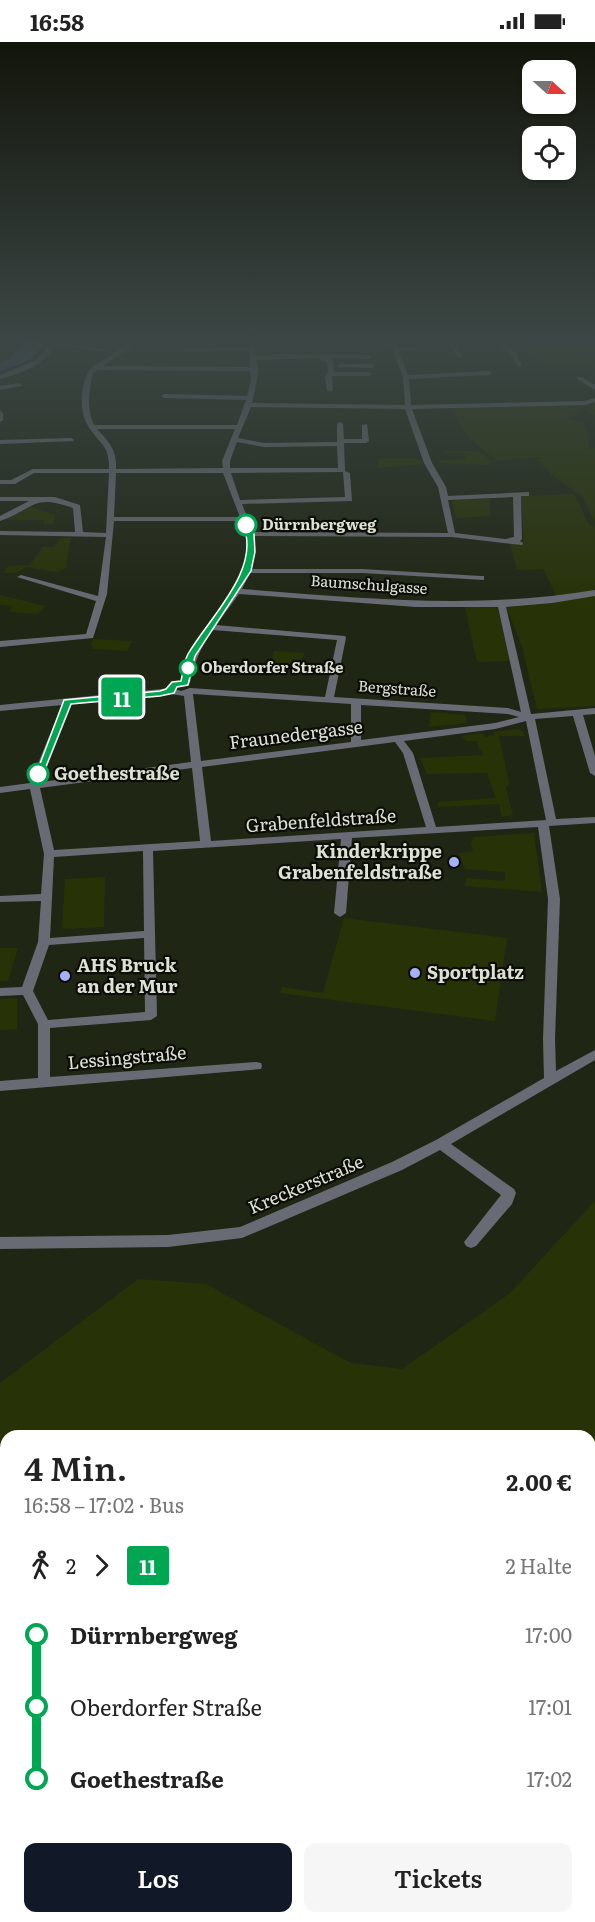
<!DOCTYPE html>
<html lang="de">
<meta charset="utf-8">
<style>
:root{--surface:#fff;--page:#f6f6f6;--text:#222;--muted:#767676;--accent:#111827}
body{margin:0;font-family:Literata,serif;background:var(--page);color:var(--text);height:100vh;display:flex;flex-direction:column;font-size:22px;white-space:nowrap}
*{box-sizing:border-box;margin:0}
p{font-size:20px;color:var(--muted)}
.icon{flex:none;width:33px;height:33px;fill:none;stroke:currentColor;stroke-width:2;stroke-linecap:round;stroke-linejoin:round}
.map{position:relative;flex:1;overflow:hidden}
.drawer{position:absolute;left:0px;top:1388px;width:596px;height:494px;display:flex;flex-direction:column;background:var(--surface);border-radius:18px 18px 0 0;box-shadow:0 2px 4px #0004}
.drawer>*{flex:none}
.badge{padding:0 12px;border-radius:4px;font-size:21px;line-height:39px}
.needle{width:39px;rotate:111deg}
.buttons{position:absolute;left:522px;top:18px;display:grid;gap:12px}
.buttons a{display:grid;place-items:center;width:54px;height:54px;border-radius:12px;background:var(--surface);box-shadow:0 2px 4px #0004;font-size:30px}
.map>.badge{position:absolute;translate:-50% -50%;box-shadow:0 0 0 3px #fff}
.legs{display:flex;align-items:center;gap:9px;height:66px;padding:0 24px;font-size:20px}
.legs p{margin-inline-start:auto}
.overview{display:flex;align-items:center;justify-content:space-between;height:102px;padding:0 24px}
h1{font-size:33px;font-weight:600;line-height:45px}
.action{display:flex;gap:12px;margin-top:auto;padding:12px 24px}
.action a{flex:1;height:69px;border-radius:12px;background:var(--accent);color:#fff;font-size:24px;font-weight:600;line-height:69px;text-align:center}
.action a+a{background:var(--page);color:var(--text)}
ul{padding:0 24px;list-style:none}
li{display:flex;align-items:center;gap:21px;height:72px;font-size:22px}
li i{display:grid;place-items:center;width:9px;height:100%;margin:0 8px;background:currentColor}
li i::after{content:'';width:15px;height:15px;margin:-8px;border:4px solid;border-radius:50%;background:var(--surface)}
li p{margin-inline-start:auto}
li:first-child i{background:linear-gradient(#0000 50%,currentColor 0)}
li:last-child i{background:linear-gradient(currentColor 50%,#0000 0)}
.status{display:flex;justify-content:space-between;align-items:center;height:42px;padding:0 30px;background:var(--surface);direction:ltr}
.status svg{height:16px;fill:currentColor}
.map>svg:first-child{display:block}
.green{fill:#283207}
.water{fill:#4a518d}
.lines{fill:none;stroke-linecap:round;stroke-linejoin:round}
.minor{fill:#696b74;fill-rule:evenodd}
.line-1{fill:#00a651;stroke:#fff;stroke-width:1.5}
.stop-1-dot{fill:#fff;stroke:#00a651;stroke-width:3}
.poi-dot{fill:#a5b1fc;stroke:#0b0d06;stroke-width:2}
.labels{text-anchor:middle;stroke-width:4.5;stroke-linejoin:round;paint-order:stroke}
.far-stop-label{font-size:15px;font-weight:bold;fill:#dde1d5;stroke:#0b0d06;text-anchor:start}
.far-street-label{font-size:15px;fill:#dde1d5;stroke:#0b0d06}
.street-label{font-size:18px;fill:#dde1d5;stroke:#0b0d06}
.stop-label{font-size:18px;font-weight:bold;fill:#dde1d5;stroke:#0b0d06;text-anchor:start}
.poi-label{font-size:18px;font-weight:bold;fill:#dde1d5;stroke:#0b0d06;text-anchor:start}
</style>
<div class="status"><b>16:58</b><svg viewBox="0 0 49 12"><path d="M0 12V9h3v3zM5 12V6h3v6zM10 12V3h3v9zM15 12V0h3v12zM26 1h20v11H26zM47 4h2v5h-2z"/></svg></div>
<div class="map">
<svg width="595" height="1880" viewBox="0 0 595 1880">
<rect width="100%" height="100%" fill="#202614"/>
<g class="green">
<polygon points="513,301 595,301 595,326 548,323"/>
<polygon points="595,358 595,373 583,367 569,377 584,381 591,406 575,411 595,406 595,481 582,454 552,433 537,418 544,415 497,419 465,392 451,365 574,362"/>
<polygon points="447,409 478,409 492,419 486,423 439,421 440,418 466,417 463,411 443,411"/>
<polygon points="378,417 421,417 422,422 378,426"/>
<polygon points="574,452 589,483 595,484 595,664 537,667 522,604 505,562 557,555 543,527 517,528 510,502 524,500 521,454"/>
<polygon points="490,457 490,474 456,476 452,458"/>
<polygon points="31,465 55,473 54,482 44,482 44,478 6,478"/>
<polygon points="60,496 71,496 66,522 68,525 57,530 26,525 16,531 4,531 8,524 30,523 43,505 54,505"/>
<polygon points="0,553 45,564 38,572 10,570 12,564 0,563"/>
<polygon points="465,565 497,565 511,619 477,620"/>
<polygon points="95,597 132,599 127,609 93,607 91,600"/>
<polygon points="274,609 304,611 299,629 268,628"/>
<polygon points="431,670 465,673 467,681 429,685"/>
<polygon points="517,687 523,689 524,694 499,694 509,741 506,746 513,773 502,775 499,762 438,765 438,760 496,756 487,731 427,732 420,716 483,713 476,699 466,699 462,694 483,691 486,695 495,693 494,690"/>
<polygon points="534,791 542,850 465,844 466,836 505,839 505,830 465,827 459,811 473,809 471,802 473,795"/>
<polygon points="105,835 104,885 62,887 65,837"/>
<polygon points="344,876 507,896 495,979 280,951 282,945 323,951"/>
<polygon points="0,906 18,906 8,939 0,939"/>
<polygon points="17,956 17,987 0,988 0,957"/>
<polygon points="595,1159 595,1880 322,1880 320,1875 590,1875 590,1394 6,1394 6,1603 0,1604 0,1341 138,1237 206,1242 351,1321 402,1327 509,1252"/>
</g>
<polygon class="water" points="24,301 45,301 31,317 0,330 0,320 10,316"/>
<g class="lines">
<g class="minor">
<path d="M 51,301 L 65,301 L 107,308 L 104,310 L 56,303 C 43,324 22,331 0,337 L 0,333 L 36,318 Z"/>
<path d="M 131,301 L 138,301 L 103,324 L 250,325 L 249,309 L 185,310 L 182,308 L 185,306 L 249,305 L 249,301 L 255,301 L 256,314 L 276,312 L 368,313 L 371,315 L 368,317 L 333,316 L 334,330 L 369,330 L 372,332 L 369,334 L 332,334 L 333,348 L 330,350 L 327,348 L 325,334 L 328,331 L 327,319 L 320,318 L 319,316 L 256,318 L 258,327 L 257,338 L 252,361 L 405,363 L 403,335 L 390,301 L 396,301 L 398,305 L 414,305 L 417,307 L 414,309 L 399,309 L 408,333 L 489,329 L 492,331 L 489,333 L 409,337 L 411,363 L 585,359 L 595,356 L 595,360 L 585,363 L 412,367 L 432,421 L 446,445 L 448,454 L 529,450 L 529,454 L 521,454 L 522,497 L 520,499 L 523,501 L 522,503 L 452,495 L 254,494 L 255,511 L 251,527 L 362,527 L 481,534 L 484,534 L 484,538 L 362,531 L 250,531 L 242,547 C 363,556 474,568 595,548 L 595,554 L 552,561 L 506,565 L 531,672 L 595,666 L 595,672 L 583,673 L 595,714 L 595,734 L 590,731 L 573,674 L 535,677 L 556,777 L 595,775 L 595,781 L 549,784 L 560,857 L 555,997 L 556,1029 L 595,1008 L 595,1018 L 451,1102 L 514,1147 L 516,1151 L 512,1162 L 476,1204 L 471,1206 L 466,1204 L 464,1200 L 501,1153 L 440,1108 L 402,1128 L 242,1196 L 168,1205 L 0,1207 L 0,1195 L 168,1193 L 240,1185 L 392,1120 L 436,1098 L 544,1036 L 543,997 L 548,857 L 538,785 L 352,796 L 346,871 L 340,875 L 334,871 L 341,797 L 153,809 L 157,974 L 151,978 L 50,986 L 50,1035 L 256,1020 L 261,1021 L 262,1024 L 261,1027 L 0,1049 L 0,1039 L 38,1036 L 38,982 L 23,953 L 0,954 L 0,946 L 22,945 L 38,900 L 41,859 L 0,860 L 0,854 L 41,852 L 44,812 L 30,747 L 0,751 L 0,745 L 30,741 L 62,663 L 0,669 L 0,663 L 171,646 L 181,649 L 190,646 L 325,655 L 337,598 L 213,588 C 201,604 194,621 190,641 L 185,644 L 182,643 L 180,641 C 185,620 194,599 207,583 C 231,550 257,524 242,479 L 114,479 L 107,552 L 93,596 L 0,605 L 0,599 L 86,592 L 96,559 L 17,535 L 21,533 L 98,554 L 106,495 L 0,493 L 0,489 L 75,490 L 73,466 C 32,451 35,467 0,479 L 0,474 L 29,459 L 0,459 L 0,455 L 55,455 L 80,463 L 83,490 L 106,491 L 109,431 L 34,431 L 15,442 L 0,442 L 0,438 L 11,438 L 33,427 L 109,427 C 110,401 97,401 87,382 C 78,366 81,337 92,325 ZM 98,328 L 250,329 L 251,338 L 247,354 L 164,352 L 161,354 L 164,356 L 246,358 L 237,383 L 94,383 C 86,366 89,349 93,331 ZM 251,365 L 405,367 L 424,421 L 438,445 L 448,491 L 253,490 L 242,462 L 352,459 L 350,431 L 345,429 L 344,401 L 366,401 L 369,399 L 367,382 L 362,383 L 362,397 L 344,397 L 343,382 L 340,380 L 337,382 L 337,400 L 264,401 L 238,396 ZM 97,387 L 235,387 L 222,419 L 223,426 L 116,427 C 117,408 109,400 97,387 ZM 237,400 L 264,405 L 337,404 L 338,426 L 230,426 L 230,419 ZM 343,430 L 345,455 L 240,458 L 231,431 ZM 116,431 L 223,431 L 240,475 L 114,475 ZM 513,455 L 514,495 L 505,497 L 455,491 L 448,458 ZM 239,552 L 416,565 L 498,565 L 521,670 L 508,666 L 334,655 L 346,596 L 345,594 L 216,583 ZM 171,652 L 184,654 L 191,720 L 41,740 L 72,662 ZM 193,652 L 351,662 L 351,700 L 201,719 ZM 361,663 L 508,672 L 519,675 L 495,681 L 361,698 ZM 526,679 L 546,778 L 436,785 L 413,711 L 404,699 L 495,687 ZM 395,700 L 403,711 L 426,785 L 211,799 L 202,725 ZM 192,726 L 200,799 L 54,808 L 40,746 ZM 143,809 L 144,889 L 50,896 L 54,815 ZM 144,896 L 145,970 L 48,978 L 33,949 L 49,903 Z"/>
<polygon points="448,301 454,301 462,315 458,315"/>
<path d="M 495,301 C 509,301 519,313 522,324 L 518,324 L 510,311 Z"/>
<polygon points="340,322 372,322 375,324 372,326 338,325 337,324"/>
<polygon points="577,335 581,335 595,343 595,348 577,337"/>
<polygon points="19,341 22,343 21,344 0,348 0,344"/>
<polygon points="0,369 3,371 3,378 0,380"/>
<polygon points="71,396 74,398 73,399 0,402 0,398"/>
<rect x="0" y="1854" width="6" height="20"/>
<polygon points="59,1875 83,1875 85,1880 61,1880"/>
</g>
</g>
<linearGradient id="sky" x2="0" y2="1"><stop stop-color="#12150b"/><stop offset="0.53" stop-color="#3c4745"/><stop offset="1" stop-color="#3c4745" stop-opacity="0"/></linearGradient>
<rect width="595" height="564" fill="url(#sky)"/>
<path class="line-1" d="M 246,481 L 254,492 L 255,510 L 251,529 L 195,614 L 188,643 L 177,645 L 174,651 L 160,654 L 71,662 L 43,732 L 35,735 L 64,658 L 160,649 L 166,647 L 172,640 L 181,639 C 183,630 184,619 188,612 C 209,576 262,527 243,483 Z"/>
<g class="stop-1-dot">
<circle cx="246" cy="483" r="10"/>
<circle cx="188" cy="626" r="8"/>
<circle cx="38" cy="732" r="10"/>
</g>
<g class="poi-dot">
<circle cx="454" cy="820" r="6"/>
<circle cx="415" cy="931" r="6"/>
<circle cx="65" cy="934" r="6"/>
</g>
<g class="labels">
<g class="far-stop-label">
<text x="262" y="488">Dürrnbergweg</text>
<text x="201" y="631">Oberdorfer Straße</text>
</g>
<g class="far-street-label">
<text transform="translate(369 543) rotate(4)" y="5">Baumschulgasse</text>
<text transform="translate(397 647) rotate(4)" y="5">Bergstraße</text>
</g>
<g class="street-label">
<text transform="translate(296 693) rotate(-7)" y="6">Fraunedergasse</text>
<text transform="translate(321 779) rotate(-4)" y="6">Grabenfeldstraße</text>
<text transform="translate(127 1016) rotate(-5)" y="6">Lessingstraße</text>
<text transform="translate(306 1143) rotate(-23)" y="6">Kreckerstraße</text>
</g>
<g class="stop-label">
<text x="54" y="738">Goethestraße</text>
</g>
<g class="poi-label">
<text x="442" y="816" text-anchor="end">Kinderkrippe<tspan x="442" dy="21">Grabenfeldstraße</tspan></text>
<text x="77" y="930">AHS Bruck<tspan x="77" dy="21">an der Mur</tspan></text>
<text x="427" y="937">Sportplatz</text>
</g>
</g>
</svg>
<div class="buttons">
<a><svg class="needle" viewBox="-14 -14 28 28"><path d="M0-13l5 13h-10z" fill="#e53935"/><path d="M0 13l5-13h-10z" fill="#767676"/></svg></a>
<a><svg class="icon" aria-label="locate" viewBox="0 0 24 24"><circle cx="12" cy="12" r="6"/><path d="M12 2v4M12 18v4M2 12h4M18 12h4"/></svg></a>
</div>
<b class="badge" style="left:122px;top:655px;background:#00a651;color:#fff">11</b>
<section class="drawer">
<div class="overview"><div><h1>4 Min.</h1><p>16:58 – 17:02 · Bus</p></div><b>2.00 €</b></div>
<div class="legs"><svg class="icon" aria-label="walk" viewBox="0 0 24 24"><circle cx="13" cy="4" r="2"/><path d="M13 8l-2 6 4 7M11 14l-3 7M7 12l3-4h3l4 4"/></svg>2<svg class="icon" aria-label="forward" viewBox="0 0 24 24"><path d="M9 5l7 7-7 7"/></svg><b class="badge" style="background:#00a651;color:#fff">11</b><p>2 Halte</p></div>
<ul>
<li><i style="color:#00a651"></i><b>Dürrnbergweg</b><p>17:00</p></li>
<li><i style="color:#00a651"></i><span>Oberdorfer Straße</span><p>17:01</p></li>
<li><i style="color:#00a651"></i><b>Goethestraße</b><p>17:02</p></li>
</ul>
<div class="action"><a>Los</a><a>Tickets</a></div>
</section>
</div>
